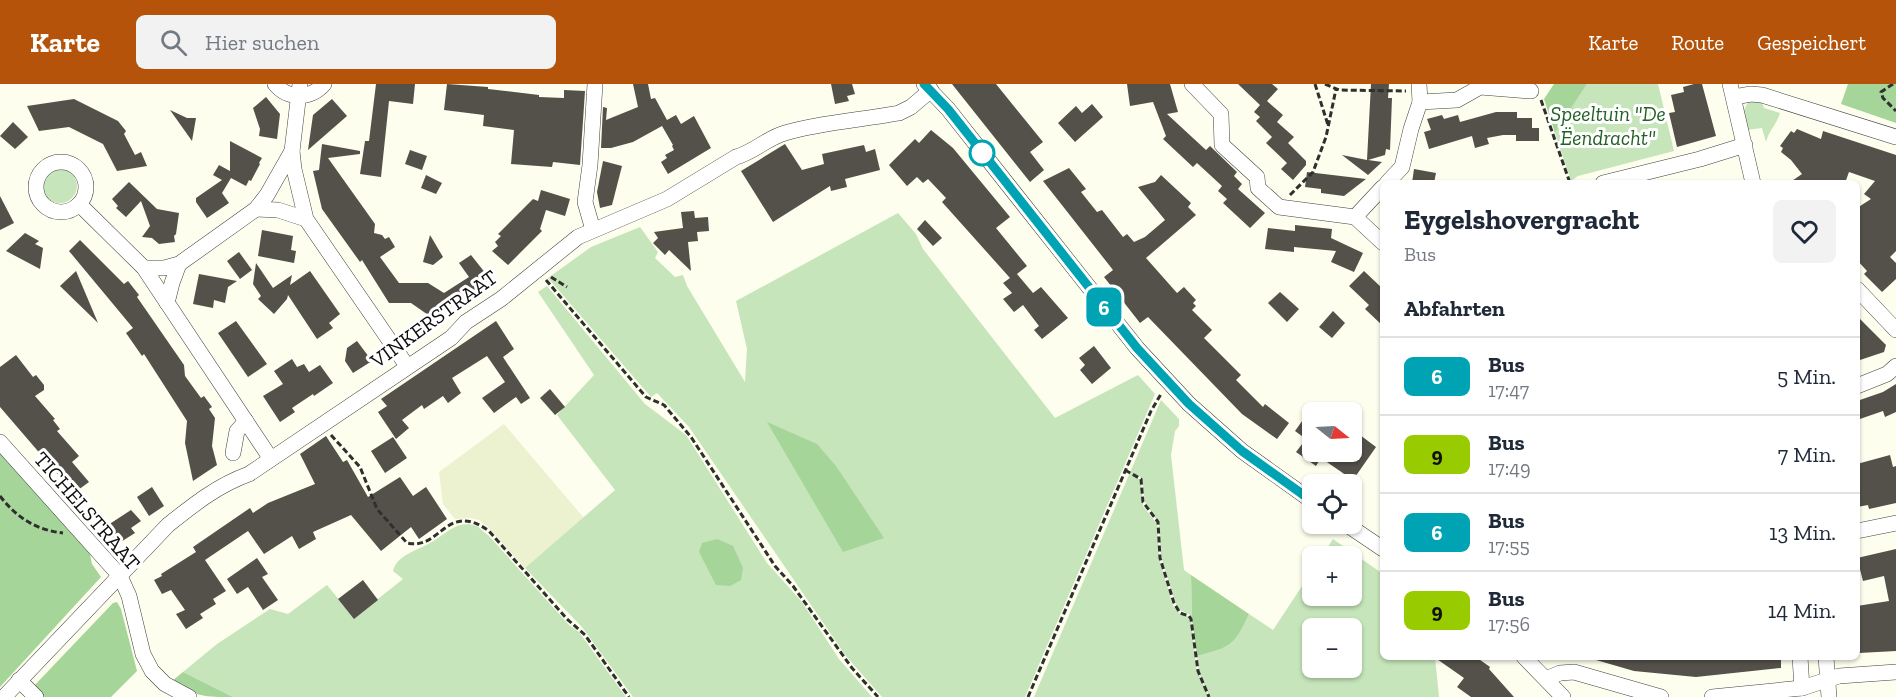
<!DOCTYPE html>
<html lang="de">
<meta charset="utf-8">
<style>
:root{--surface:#fff;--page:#f2f2f3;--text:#1f2937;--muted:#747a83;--line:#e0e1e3;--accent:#b45309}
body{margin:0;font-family:"Zilla Slab",serif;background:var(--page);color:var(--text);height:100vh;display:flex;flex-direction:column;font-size:22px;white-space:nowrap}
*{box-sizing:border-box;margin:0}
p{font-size:20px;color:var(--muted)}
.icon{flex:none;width:33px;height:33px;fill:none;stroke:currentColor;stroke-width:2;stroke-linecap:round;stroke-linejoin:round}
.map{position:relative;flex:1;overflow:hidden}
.sheet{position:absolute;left:1380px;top:96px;width:480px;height:480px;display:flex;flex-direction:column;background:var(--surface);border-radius:9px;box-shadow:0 2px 4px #0004}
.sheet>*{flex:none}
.badge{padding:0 12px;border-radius:9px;font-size:21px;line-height:39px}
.needle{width:39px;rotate:108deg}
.tools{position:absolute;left:1302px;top:318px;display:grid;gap:12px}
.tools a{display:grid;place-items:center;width:60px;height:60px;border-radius:9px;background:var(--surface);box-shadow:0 2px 4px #0004;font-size:30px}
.map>.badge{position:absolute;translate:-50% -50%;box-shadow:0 0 0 3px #fff}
h2{padding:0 24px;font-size:22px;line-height:54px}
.round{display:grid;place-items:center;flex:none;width:63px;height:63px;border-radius:9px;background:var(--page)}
.head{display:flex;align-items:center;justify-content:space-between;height:102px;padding:0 24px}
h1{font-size:28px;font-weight:700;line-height:45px}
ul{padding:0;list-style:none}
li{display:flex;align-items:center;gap:18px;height:78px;padding:0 24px;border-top:2px solid var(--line)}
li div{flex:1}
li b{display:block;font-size:22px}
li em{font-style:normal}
li .badge{min-width:66px;font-weight:700;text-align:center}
header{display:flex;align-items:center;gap:36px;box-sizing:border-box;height:84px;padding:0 30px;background:var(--accent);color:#fff}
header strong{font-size:28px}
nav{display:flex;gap:33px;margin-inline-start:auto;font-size:21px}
.search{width:420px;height:54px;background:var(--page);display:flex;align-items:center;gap:15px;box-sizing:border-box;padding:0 21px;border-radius:9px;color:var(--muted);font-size:22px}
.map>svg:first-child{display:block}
.farmland{fill:#ecf2cf}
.green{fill:#c6e5ba;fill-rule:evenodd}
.forest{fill:#a6d59a}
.building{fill:#54504a}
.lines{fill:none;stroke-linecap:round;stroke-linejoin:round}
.minor-casing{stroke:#404040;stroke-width:16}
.path{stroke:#2f2f2f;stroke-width:3;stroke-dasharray:6 3;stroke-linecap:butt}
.minor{stroke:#fff;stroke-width:15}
.line-casing{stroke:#fff;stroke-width:14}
.line{stroke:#00a3b4;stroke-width:9}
.stop-dot{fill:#fff;stroke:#00a3b4;stroke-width:3}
.labels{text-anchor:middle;stroke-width:6;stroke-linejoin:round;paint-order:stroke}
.park-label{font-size:21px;font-style:italic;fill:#225f24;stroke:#fff}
.street-label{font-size:21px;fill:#0d0d0d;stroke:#fff}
</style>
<header>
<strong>Karte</strong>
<div class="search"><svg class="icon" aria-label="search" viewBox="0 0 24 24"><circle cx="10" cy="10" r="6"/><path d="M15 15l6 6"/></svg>Hier suchen</div>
<nav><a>Karte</a><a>Route</a><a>Gespeichert</a></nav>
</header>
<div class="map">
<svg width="1896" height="613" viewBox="0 0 1896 613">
<rect width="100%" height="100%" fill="#fdfeed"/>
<polygon class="farmland" points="504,340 584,434 525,484 488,443 479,436 470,434 455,435 443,420 439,388"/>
<g class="green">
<polygon points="1587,0 1658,0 1674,67 1578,92 1571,97 1555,49"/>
<path d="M 1761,16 L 1764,24 L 1780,29 C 1777,40 1769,46 1766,58 L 1762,44 L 1747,46 L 1743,28 L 1748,18 Z"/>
<circle cx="60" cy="102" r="17"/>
<polygon points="898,129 916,150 923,165 1055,334 1138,291 1155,310 1025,613 882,613 846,572 689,343 657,309 651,313 548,194 591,163 640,143 658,168 655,174 675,193 683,191 687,202 745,298 747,265 736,217"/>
<polygon points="547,202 645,320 686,351 767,479 802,518 839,575 872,613 633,613 582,543 525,484 615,406 557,331 594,291 538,208"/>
<polygon points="1161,316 1179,335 1179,342 1175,347 1171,371 1184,486 1191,491 1192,535 1190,531 1180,526 1175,518 1161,472 1159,439 1145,418 1142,395 1139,392 1137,393 1141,397 1143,422 1157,440 1159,474 1173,522 1181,531 1188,532 1191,535 1196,584 1209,613 1034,613"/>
<path d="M 469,440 L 477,442 L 489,452 L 569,541 L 579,548 L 626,613 L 233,613 L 183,588 L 217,560 L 270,525 L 288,530 L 327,501 L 354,534 L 403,495 L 393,487 C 397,471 418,466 430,459 C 445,451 452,440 469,440 Z"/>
<path d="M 1333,455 L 1383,490 L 1383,573 L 1435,573 L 1439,613 L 1210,613 L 1199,589 L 1197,572 C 1230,563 1234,563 1249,530 L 1273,546 L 1312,487 L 1312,512 L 1352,512 L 1352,472 L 1322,472 ZM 1312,544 L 1352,544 L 1352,584 L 1312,584 Z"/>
</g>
<g class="forest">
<polygon points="1554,0 1587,0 1555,49 1544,15"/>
<polygon points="1848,0 1896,0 1896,39 1841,20"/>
<polygon points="767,338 817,360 836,382 884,454 843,468"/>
<polygon points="0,365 90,470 92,480 101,493 0,603"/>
<polygon points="717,455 733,462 743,484 741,496 730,502 716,501 699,468 702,459"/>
<path d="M 1191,491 L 1249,530 C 1234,563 1230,563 1197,572 L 1192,535 Z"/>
<polygon points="117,518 121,525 137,587 111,613 42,613 33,603 113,519"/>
<path d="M 183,588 L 233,613 C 204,613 197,613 172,597 Z"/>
</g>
<g class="building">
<polygon points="376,0 415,0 413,20 389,17 381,93 360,90 365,57 369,57"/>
<polygon points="447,0 488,3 488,5 539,11 539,13 564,14 564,6 585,7 580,81 553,78 552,83 511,80 514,46 483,42 484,31 444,26"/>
<polygon points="633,0 648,0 651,15 655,14 667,36 676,31 681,40 694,32 711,64 668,90 661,78 667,74 665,71 674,66 672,62 673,61 662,42 633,58 611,64 601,64 603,23 607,24 606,36 638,23"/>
<polygon points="831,0 852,0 855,10 847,12 849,17 835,20"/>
<polygon points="952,0 996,0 1043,58 1030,68 1044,86 1030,98"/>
<polygon points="1127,0 1170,0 1178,28 1167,30 1206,66 1210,62 1237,88 1234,92 1242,100 1238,105 1265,129 1250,144 1223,119 1227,115 1218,107 1222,102 1197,79 1193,83 1163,55 1166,52 1153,18 1130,22"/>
<polygon points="1238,0 1272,0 1278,5 1267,17 1283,31 1277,38 1294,53 1288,59 1306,77 1306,81 1293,96 1281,85 1287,79 1266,59 1272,53 1256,37 1260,33 1254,28 1260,21"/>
<polygon points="1371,0 1389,0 1388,14 1392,14 1390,66 1386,65 1385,71 1368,76 1382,78 1368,91 1342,71 1367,76"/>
<polygon points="1694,0 1702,0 1716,52 1677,63 1669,29 1675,28 1671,11 1684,8 1683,3"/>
<polygon points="266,13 280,30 277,55 259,52 260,45 253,24"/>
<polygon points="74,15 118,37 126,47 124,50 135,71 141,68 147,82 117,87 103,60 69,43 39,47 27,22"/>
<polygon points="332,15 347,32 308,66 313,31"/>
<polygon points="1092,20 1103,33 1075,58 1058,39 1076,22 1082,29"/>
<polygon points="170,26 187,34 196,34 192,57"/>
<polygon points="1496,28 1517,28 1517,34 1532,34 1532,44 1539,44 1539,57 1516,57 1516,51 1503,51 1487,54 1489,60 1475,64 1472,52 1429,65 1424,48 1431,46 1427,35 1442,31 1444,35 1458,31 1460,38"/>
<polygon points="13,38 28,53 15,65 0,52"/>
<polygon points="1797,45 1821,55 1823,47 1896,71 1896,167 1890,173 1896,179 1896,195 1882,208 1864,190 1867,187 1857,176 1857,124 1871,115 1864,110 1875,97 1849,88 1845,99 1789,99 1802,90 1791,76 1781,68 1783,64 1780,62 1791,47 1794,49"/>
<polygon points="931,46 953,64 1010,133 996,144 1027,182 1017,190 1033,209 1041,203 1068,234 1042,255 1034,246 1039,242 1023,221 1014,228 1003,215 1012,209 1003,199 1010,194 942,118 946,114 928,95 923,99 917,93 907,102 889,81 915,55 919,59"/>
<polygon points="230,57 262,74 259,79 260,80 251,97 249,96 246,102 231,94 222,109 229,119 207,134 196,118 196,114 222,96 213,91 219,81 230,87"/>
<polygon points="322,60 360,67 360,70 328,74 375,140 374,149 382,151 385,155 389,153 395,163 380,173 399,199 428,199 444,209 469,193 459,179 471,171 490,195 434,235 411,219 389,219 362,176 360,178 322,125 313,87 319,86"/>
<polygon points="785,60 802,86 824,80 822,70 864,61 866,68 875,65 880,86 845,95 847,103 831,107 830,102 773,138 741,87"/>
<polygon points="410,66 427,72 422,86 405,80"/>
<polygon points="603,77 622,82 612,121 600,124 597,108"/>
<polygon points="1069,84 1086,105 1081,108 1097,128 1102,126 1123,153 1127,150 1134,158 1145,153 1165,136 1138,103 1155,98 1161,91 1191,119 1188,123 1196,131 1146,174 1177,209 1184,203 1196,216 1193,219 1196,222 1192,226 1212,246 1204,254 1241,291 1236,296 1263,323 1265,320 1289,339 1277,355 1242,330 1148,233 1140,239 1104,193 1113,186 1043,97"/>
<polygon points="1414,85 1436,89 1434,99 1412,99"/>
<polygon points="1307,88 1366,95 1344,112 1321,109 1321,105 1305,103"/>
<polygon points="426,91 442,99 436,110 421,104"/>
<polygon points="129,98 157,125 179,129 176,150 174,152 175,158 159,160 152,154 142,153 150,142 141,117 126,133 116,124 118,122 112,115"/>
<polygon points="541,106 570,115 565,132 546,126 540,145 542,147 508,181 492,167 498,162 495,158 501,152 498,150 533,115 538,117"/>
<polygon points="0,112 14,139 0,146"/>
<polygon points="694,127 695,134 708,133 709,147 697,148 698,157 688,158 691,187 669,166 665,171 653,159 658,154 654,148 683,144 681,128"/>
<polygon points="925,136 942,154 933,162 917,145"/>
<polygon points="1295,141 1332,145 1331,154 1363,169 1354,188 1331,178 1336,167 1294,163 1294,168 1265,165 1268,144 1295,147"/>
<polygon points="262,146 293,152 291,166 296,167 294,179 258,172"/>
<polygon points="25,149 39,157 35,160 43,164 40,185 6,167"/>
<polygon points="430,151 443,173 433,181 423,178"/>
<polygon points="80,156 124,200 128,197 139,211 137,213 184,281 185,292 201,314 204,312 212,323 209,325 215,334 212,362 217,381 193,397 185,359 187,337 144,270 142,272 126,249 133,244 69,167"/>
<polygon points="239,168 252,186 240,195 227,177"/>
<polygon points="256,179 273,204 292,191 290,201 310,187 340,230 329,239 333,244 317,255 288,211 287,215 274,230 258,215 261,212 253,200"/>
<polygon points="76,187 98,239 60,202"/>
<polygon points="1364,187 1383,205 1383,242 1365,225 1369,221 1349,202"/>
<polygon points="199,190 237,197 228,203 225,219 214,216 213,224 193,220"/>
<polygon points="1280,208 1299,225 1287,238 1268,219"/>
<polygon points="1333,227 1345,239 1332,254 1319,243"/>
<polygon points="1857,232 1886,261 1884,268 1857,277"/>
<polygon points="236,237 267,280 248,293 218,249"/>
<polygon points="496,237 514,265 503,273 530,314 521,320 516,313 494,329 482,314 505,298 487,272 452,294 461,309 448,319 443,312 424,325 422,321 402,336 409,344 396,355 378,328 387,322 381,315"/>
<polygon points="357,257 372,277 353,289 345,277 347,264"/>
<polygon points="1094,262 1111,284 1092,300 1080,286 1085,281 1079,274"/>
<polygon points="16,271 33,293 36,291 44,301 44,306 35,312 55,335 53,336 60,345 57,347 79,372 72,378 89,398 74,409 0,323 0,283"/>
<polygon points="292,275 297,283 304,280 309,288 320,281 333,299 314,312 313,310 292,324 295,328 280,338 263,312 283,300 274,287"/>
<polygon points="1896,300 1896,328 1885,333 1883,327 1857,336 1857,317 1883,308"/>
<polygon points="550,305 565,323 555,331 540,314"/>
<polygon points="1312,323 1312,368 1352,368 1352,345 1376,363 1353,396 1321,374 1316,382 1296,368 1306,355 1295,347"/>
<polygon points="326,352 343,378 347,376 368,413 400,393 413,412 426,403 447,435 419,455 411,443 381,467 351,431 313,448 316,455 299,465 292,452 264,470 248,447 205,476 226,507 213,515 216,520 200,530 203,534 186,545 176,530 185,526 171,506 162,510 154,496 162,492 161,490 196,468 193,463 250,424 253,429 268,419 315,400 300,370"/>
<polygon points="393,353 407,374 385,389 371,367"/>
<polygon points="1890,371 1893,383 1896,382 1896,419 1869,425 1868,421 1857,423 1857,410 1860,409 1857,380"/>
<polygon points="152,403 164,422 149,432 137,413"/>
<polygon points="131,426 141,437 131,444 135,449 116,461 105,443"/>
<polygon points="1896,465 1896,567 1859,569 1857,522 1889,517 1884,492 1863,497 1857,474"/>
<polygon points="257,474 268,490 262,493 278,516 263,526 248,503 237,510 227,495"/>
<polygon points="363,496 378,516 354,535 338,515"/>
<polygon points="1434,573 1476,573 1490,583 1489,585 1514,613 1471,613 1457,603 1464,594"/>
<polygon points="1597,573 1781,573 1781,584 1696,593 1634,587 1596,576"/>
</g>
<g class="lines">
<defs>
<g id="minor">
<path d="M 275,0 C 288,16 311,15 324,0"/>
<polyline points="924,0 948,25 1137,264 1189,320 1242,367 1312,417"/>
<polyline points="1192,0 1221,30 1222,61 1257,93 1258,104 1279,123 1355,133 1383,159"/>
<polyline points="1730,0 1753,99"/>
<polyline points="1734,13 1751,10 1762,11 1896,53"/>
<polyline points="1420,18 1457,16 1480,3 1531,7"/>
<polyline points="292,67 300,0"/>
<circle cx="61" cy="103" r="25"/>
<polyline points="1387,99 1402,83 1411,45 1420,18 1419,0"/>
<polyline points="1603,99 1700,75 1745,61"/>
<polyline points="79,120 144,184 271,375"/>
<polyline points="1355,133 1383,103"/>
<polyline points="306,135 278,126 256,125 267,111 292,67 294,85 306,135 407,282"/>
<polyline points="593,146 585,118 590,81 595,0"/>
<polyline points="144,184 164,184 179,180 256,125"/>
<polyline points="1857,205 1896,246"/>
<polyline points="167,219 172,199 179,180"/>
<polyline points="1857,302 1887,290 1896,282"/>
<polyline points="0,358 120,492 129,512 143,570 152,587 165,600 189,613"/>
<polyline points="233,369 237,347 246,337"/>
<polyline points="1346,440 1383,465"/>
<polyline points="1857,447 1896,439"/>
<polyline points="1524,573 1563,613"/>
<polyline points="1800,573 1802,604"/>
<polyline points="1826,573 1829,613"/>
<polyline points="1546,595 1560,589 1574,588 1661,613"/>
<polyline points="19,596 36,613"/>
<path d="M 4,613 L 168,441 C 193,421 218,401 249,390 L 451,254 L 466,238 L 501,215 L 578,153 L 667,115 L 736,73 C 754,68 767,54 785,49 C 822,38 862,36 899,29 L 911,23 L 931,6"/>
<polyline points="1712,613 1802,604 1839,592 1896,588"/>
</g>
</defs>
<use href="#minor" class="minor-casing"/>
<g class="path">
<polyline points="1315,0 1328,41"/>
<polyline points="1325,0 1339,6 1406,7"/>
<polyline points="1893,0 1881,8 1883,14 1896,27"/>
<polyline points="1541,16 1570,99"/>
<polyline points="1290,111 1313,88 1326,53 1336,5"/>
<polyline points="551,193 567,203"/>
<polyline points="546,196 646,313 664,321 691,353 775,482 793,502 852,584 878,613"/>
<path d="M 331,351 L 360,383 L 377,425 L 407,459 C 441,467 446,416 489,447 L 567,535 L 585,551 L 629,613"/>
<polyline points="1125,386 1141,395 1143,418 1158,438 1160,474 1174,519 1180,529 1189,532 1191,535 1198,587 1209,613"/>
<path d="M 0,412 C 17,434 36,446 63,449"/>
<polyline points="1028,613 1151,327 1161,310"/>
</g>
<use href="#minor" class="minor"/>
</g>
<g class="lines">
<defs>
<polyline id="line" points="924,0 948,25 1137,264 1189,320 1242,367 1312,417"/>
</defs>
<use href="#line" class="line-casing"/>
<use href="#line" class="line"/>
</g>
<circle class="stop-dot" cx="982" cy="69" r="12"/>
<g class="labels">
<g class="park-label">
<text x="1608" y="37">Speeltuin "De<tspan x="1608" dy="24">Ëendracht"</tspan></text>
</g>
<g class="street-label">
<text transform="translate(434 235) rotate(-36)" y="7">VINKERSTRAAT</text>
<text transform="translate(87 427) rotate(49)" y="7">TICHELSTRAAT</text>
</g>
</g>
</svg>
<div class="tools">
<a><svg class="needle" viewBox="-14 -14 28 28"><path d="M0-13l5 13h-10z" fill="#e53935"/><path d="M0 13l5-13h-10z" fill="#747a83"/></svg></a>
<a><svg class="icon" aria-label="locate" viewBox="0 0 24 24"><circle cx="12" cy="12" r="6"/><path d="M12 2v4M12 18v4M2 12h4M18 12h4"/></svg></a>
<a>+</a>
<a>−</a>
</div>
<b class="badge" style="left:1104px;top:223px;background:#00a3b4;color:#fff">6</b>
<section class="sheet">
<div class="head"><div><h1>Eygelshovergracht</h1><p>Bus</p></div><a class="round"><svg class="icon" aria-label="heart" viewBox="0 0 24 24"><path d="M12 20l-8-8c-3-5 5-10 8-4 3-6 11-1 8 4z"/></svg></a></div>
<h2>Abfahrten</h2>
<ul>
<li><span class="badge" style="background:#00a3b4;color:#fff">6</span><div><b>Bus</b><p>17:47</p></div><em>5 Min.</em></li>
<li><span class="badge" style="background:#9c0;color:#111">9</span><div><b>Bus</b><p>17:49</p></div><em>7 Min.</em></li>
<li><span class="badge" style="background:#00a3b4;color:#fff">6</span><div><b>Bus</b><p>17:55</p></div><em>13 Min.</em></li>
<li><span class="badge" style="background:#9c0;color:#111">9</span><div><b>Bus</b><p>17:56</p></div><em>14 Min.</em></li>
</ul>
</section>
</div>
